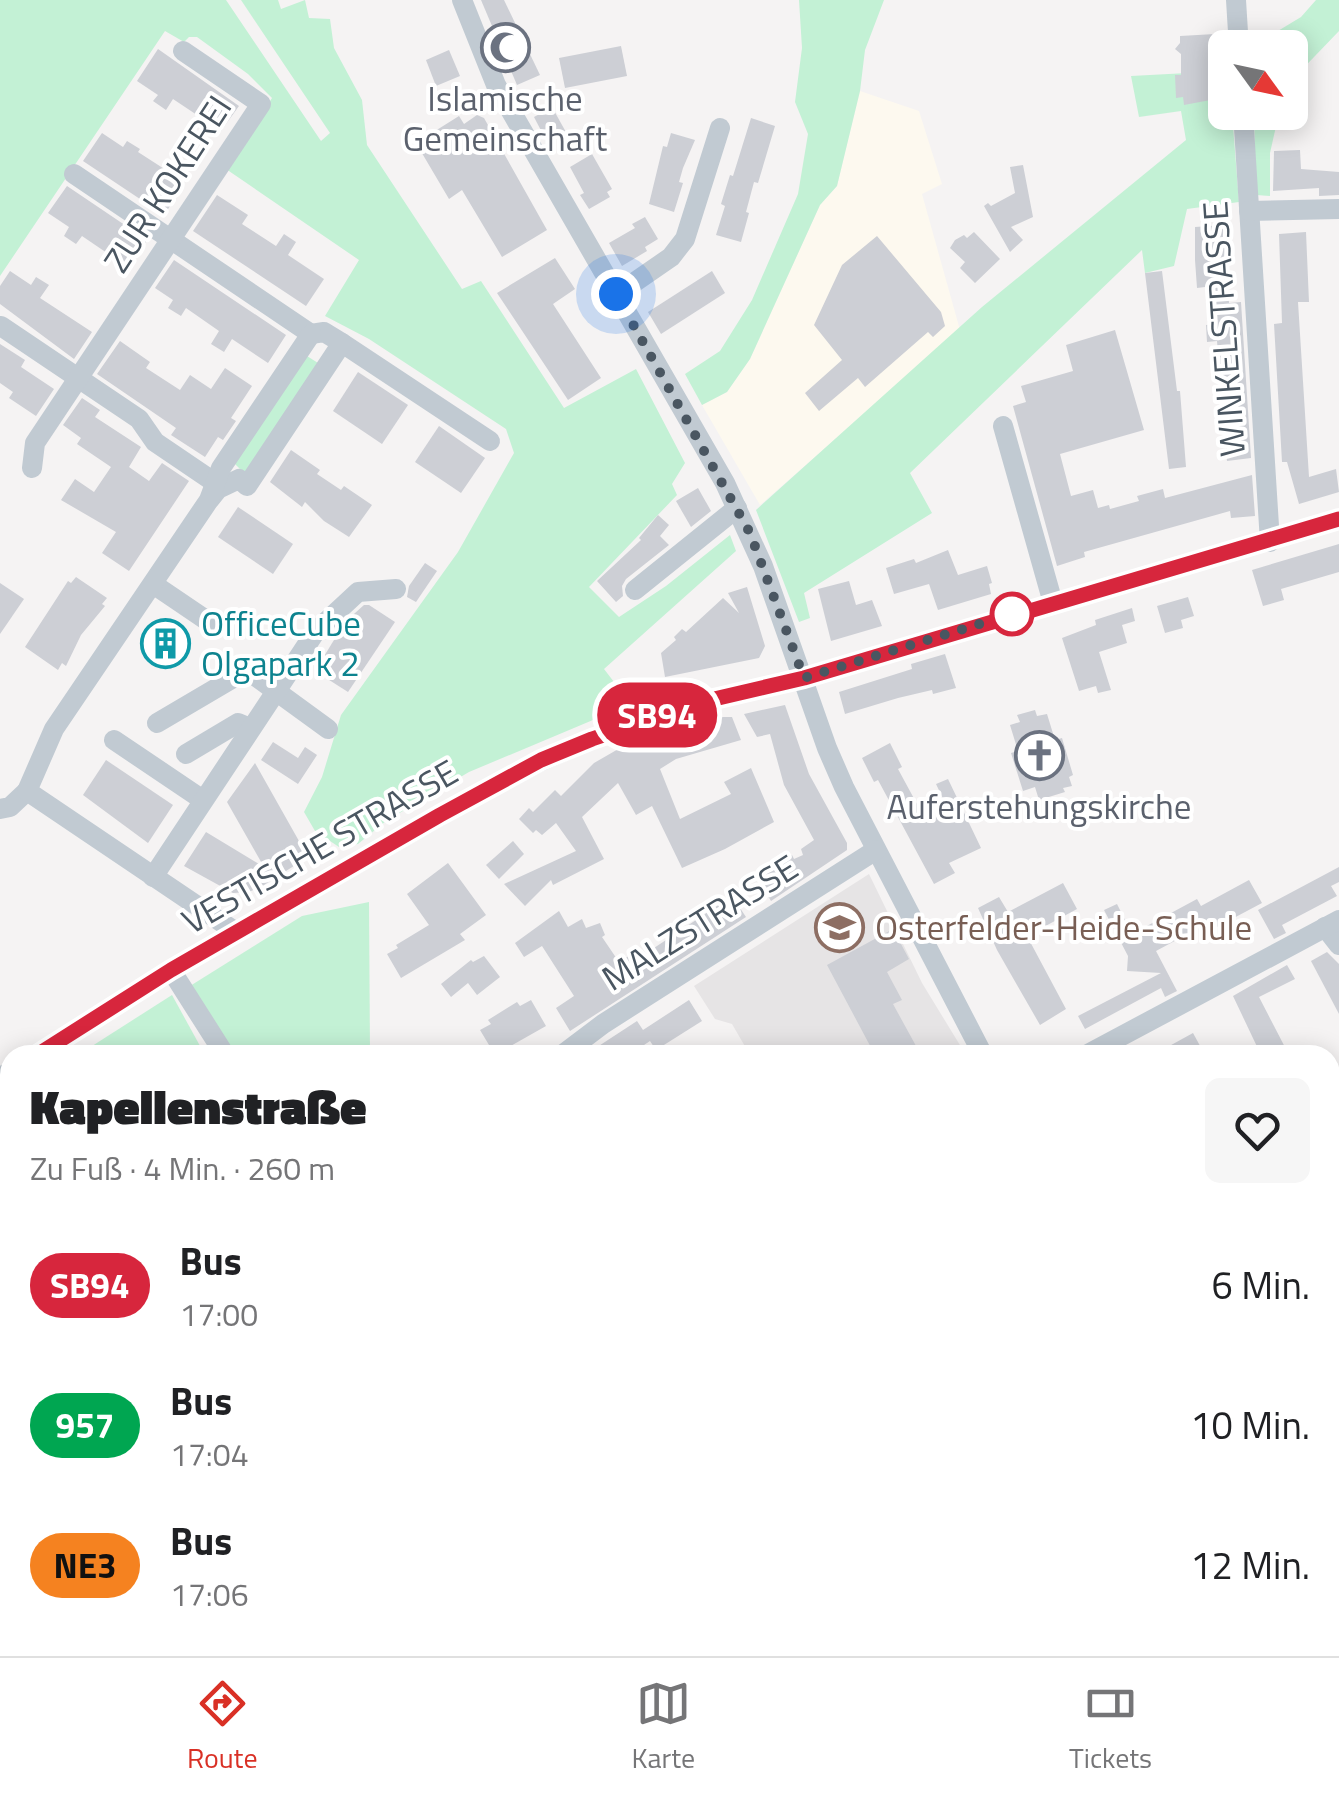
<!DOCTYPE html>
<html lang="de">
<meta charset="utf-8">
<style>
:root{--surface:#fff;--page:#f6f6f6;--text:#202124;--muted:#757577;--line:#e0e0e0;--accent:#d93025}
body{margin:0;font-family:"Titillium Web",sans-serif;background:var(--page);color:var(--text);height:100vh;display:flex;flex-direction:column;font-size:38px;white-space:nowrap}
*{box-sizing:border-box;margin:0}
p{font-size:32px;color:var(--muted)}
.icon{flex:none;width:55px;height:55px;fill:none;stroke:currentColor;stroke-width:2;stroke-linecap:round;stroke-linejoin:round}
.map{position:relative;flex:1;overflow:hidden}
.side{position:absolute;left:0px;top:1045px;width:1340px;height:612px;display:flex;flex-direction:column;background:var(--surface);border-radius:30px 30px 0 0;box-shadow:0 5px 25px #0003}
.side>*{flex:none}
.badge{padding:0 20px;border-radius:32px;font-size:35px;line-height:65px}
.needle{width:65px;rotate:123deg}
.controls{position:absolute;left:1208px;top:30px;display:grid;gap:20px}
.controls a{display:grid;place-items:center;width:100px;height:100px;border-radius:15px;background:var(--surface);box-shadow:0 5px 25px #0003;font-size:50px}
.you{position:absolute;width:50px;height:50px;margin:-25px;border:8px solid #fff;border-radius:50%;background:#1a73e8;box-shadow:0 0 0 15px #1a73e833}
.map>.badge{position:absolute;translate:-50% -50%;box-shadow:0 0 0 5px #fff}
.round{display:grid;place-items:center;flex:none;width:105px;height:105px;border-radius:15px;background:var(--page)}
.overview{display:flex;align-items:center;justify-content:space-between;height:170px;padding:0 30px}
h1{font-size:48px;font-weight:800;line-height:75px}
ul{padding:0;list-style:none}
li{display:flex;align-items:center;gap:30px;height:140px;padding:0 30px}
li div{flex:1}
li b{display:block;font-size:38px}
li em{font-style:normal}
li .badge{min-width:110px;font-weight:700;text-align:center}
.dock{display:flex;justify-content:space-around;align-items:center;height:140px;border-top:2px solid var(--line);background:var(--surface);font-size:28px;color:var(--muted)}
.dock a{display:grid;justify-items:center;gap:5px}
.dock .current{color:var(--accent)}
.map>svg:first-child{display:block}
.commercial{fill:#fdf9ef}
.education{fill:#e6e4e5}
.green{fill:#c3f1d5}
.building{fill:#cdcfd5}
.lines{fill:none;stroke-linecap:round;stroke-linejoin:round}
.minor{stroke:#c1cad2;stroke-width:20}
.line-casing{stroke:#fff;stroke-width:22}
.line{stroke:#d7263d;stroke-width:15}
.walk{stroke:#4a5661;stroke-width:10;stroke-dasharray:0 18}
.stop-dot{fill:#fff;stroke:#d7263d;stroke-width:5}
.labels{text-anchor:middle;stroke-width:8;stroke-linejoin:round;paint-order:stroke}
.worship-label{font-size:35px;fill:#5b616d;stroke:#fff}
.street-label{font-size:35px;fill:#4a5661;stroke:#fff}
.culture-label{font-size:35px;fill:#0d838f;stroke:#fff;text-anchor:start}
.education-label{font-size:35px;fill:#785e54;stroke:#fff;text-anchor:start}
</style>
<div class="map">
<svg width="1339" height="1656" viewBox="0 0 1339 1656">
<rect width="100%" height="100%" fill="#f5f3f3"/>
<polygon class="commercial" points="860,91 919,111 942,184 922,194 960,330 760,505 702,405 727,392 750,359 820,205 837,186"/>
<g class="education">
<polygon points="869,874 922,983 966,1055 750,1055 732,1024 715,1019 694,986"/>
<polygon points="315,1648 450,1648 459,1649 460,1656 313,1656"/>
</g>
<g class="green">
<polygon points="0,0 226,0 321,141 330,133 241,0 278,0 281,9 305,0 309,18 330,19 334,48 362,100 367,145 462,289 481,281 564,408 636,369 685,463 672,484 677,495 589,587 619,617 666,586 730,535 736,551 604,669 631,704 469,772 386,821 358,844 339,847 315,831 304,812 322,777 341,715 458,552 514,453 506,429 369,339 325,316 359,260 226,169 272,98 248,74 197,37 189,37 184,42 165,31 0,276"/>
<polygon points="799,0 884,0 865,50 860,91 837,186 820,205 750,359 727,392 702,405 685,374 720,351 752,300 798,194 808,134 795,102 802,48"/>
<polygon points="1316,0 1339,0 1339,31 1290,82 1290,48 1253,46 1301,17"/>
<polygon points="1225,71 1225,112 1232,113 1239,202 1187,209 1174,266 1145,273 1142,250 910,473 932,513 804,593 810,618 799,622 756,510 982,307 1186,140 1181,111 1139,117 1131,76"/>
<polygon points="1254,113 1279,113 1270,153 1270,196 1256,195"/>
<polygon points="307,356 318,363 246,471 242,471 234,463"/>
<polygon points="369,902 370,1055 235,1055 190,986 302,916"/>
<polygon points="172,995 205,1055 78,1055"/>
</g>
<g class="building">
<polygon points="481,0 504,0 540,75 517,85"/>
<polygon points="1215,34 1221,98 1184,105 1183,97 1176,98 1175,75 1181,75 1181,54 1175,49 1180,43 1180,36"/>
<polygon points="621,46 627,76 565,88 559,58"/>
<polygon points="158,49 239,106 221,131 218,129 214,136 193,122 197,115 173,99 166,110 153,101 158,95 137,81"/>
<polygon points="449,50 460,76 436,86 426,60"/>
<polygon points="552,107 567,134 548,144 534,117"/>
<polygon points="477,115 484,118 547,230 502,257 462,190 449,199 416,143 459,116 464,124"/>
<polygon points="751,118 775,126 758,183 754,182 746,212 749,213 741,242 716,235 725,206 721,204 730,175 733,176"/>
<polygon points="102,133 123,147 127,141 140,149 138,152 169,172 166,176 183,187 164,215 83,161"/>
<polygon points="671,133 695,140 683,168 679,182 683,183 674,212 649,204 663,146 667,147"/>
<polygon points="1300,150 1301,169 1339,172 1339,195 1319,196 1319,188 1273,191 1274,151"/>
<polygon points="592,154 612,189 607,192 610,197 589,209 580,195 584,193 570,167"/>
<polygon points="1023,165 1033,217 1011,227 1023,240 1010,252 984,206 988,203 991,206 1015,193 1010,167"/>
<polygon points="67,186 147,240 129,268 82,236 76,244 64,236 69,227 48,213"/>
<polygon points="217,195 248,215 242,224 276,246 284,234 296,242 288,255 324,279 306,306 193,231"/>
<polygon points="645,217 658,239 645,247 647,251 622,266 609,243 635,228 632,224"/>
<polygon points="1224,225 1229,303 1241,302 1251,458 1227,461 1217,341 1207,342 1206,325 1216,324 1213,286 1197,288 1195,260 1195,227"/>
<polygon points="974,232 1000,259 975,283 960,268 965,262 950,248 955,240 964,235 967,238"/>
<polygon points="1306,232 1309,302 1298,302 1309,477 1336,469 1339,492 1299,504 1287,462 1282,462 1274,324 1282,323 1279,234"/>
<polygon points="877,236 941,312 945,326 933,337 928,332 865,387 858,378 819,411 805,393 842,360 814,325 842,265"/>
<polygon points="555,258 575,289 553,304 601,378 568,400 497,293"/>
<polygon points="174,260 286,335 268,363 232,339 224,352 211,344 219,331 186,308 181,316 168,308 173,300 155,288"/>
<polygon points="10,271 31,285 36,277 49,285 40,298 92,332 74,359 0,304 0,286"/>
<polygon points="712,271 725,293 661,334 648,312"/>
<polygon points="1162,271 1177,391 1180,391 1186,467 1169,469 1145,273"/>
<polygon points="1115,330 1144,430 1060,454 1071,496 1093,490 1098,508 1109,505 1110,509 1139,501 1137,496 1163,489 1165,498 1252,475 1255,516 1231,518 1230,511 1084,552 1085,557 1057,566 1013,406 1026,402 1021,386 1073,371 1066,345"/>
<polygon points="120,341 150,362 146,368 180,390 190,375 211,389 225,368 252,386 231,418 236,421 223,440 218,437 205,457 171,435 176,428 97,374"/>
<polygon points="0,344 25,360 21,367 54,389 36,416 9,398 13,392 0,383"/>
<polygon points="358,372 408,405 382,444 333,411"/>
<polygon points="82,398 100,410 95,417 141,447 129,467 149,481 162,463 189,481 129,571 102,553 116,532 61,500 75,479 94,492 111,467 77,444 81,438 63,425"/>
<polygon points="439,426 485,458 461,493 415,462"/>
<polygon points="291,450 320,470 317,474 341,490 344,486 372,505 349,537 324,521 305,502 302,507 270,482"/>
<polygon points="698,488 711,511 691,527 676,501"/>
<polygon points="238,507 293,544 273,574 218,537"/>
<polygon points="658,515 669,525 660,536 669,545 626,579 622,586 623,596 616,602 597,581 641,540 639,538"/>
<polygon points="1339,544 1339,572 1281,589 1284,600 1263,606 1252,570"/>
<polygon points="948,550 958,575 987,566 992,583 989,584 991,594 938,610 929,584 894,594 886,568 914,559 916,563"/>
<polygon points="425,563 437,571 416,602 407,597 409,586"/>
<polygon points="76,577 107,598 102,604 105,606 81,635 66,666 62,663 58,670 25,647 68,581 71,583"/>
<polygon points="849,581 856,605 872,600 882,626 831,641 818,589"/>
<polygon points="0,583 24,599 0,634"/>
<polygon points="747,587 765,646 759,658 665,677 661,653 676,640 674,637 682,629 686,632 723,598 739,613 728,593"/>
<polygon points="1188,597 1194,616 1181,620 1183,628 1165,633 1157,606"/>
<polygon points="364,605 369,605 395,622 348,692 315,671 345,622"/>
<polygon points="1132,608 1135,621 1122,625 1127,643 1099,652 1111,690 1098,693 1096,686 1079,691 1062,638 1096,625 1095,620"/>
<polygon points="162,619 191,639 171,669 142,649"/>
<polygon points="945,654 956,688 933,694 932,690 898,698 845,714 839,692 912,669 911,664"/>
<polygon points="785,705 809,774 847,843 847,850 771,901 757,878 792,855 794,859 803,855 801,849 814,840 784,785 770,734 757,737 744,714"/>
<polygon points="1035,710 1037,716 1047,714 1055,740 1062,738 1073,775 1069,777 1072,786 1063,788 1065,792 1039,800 1035,787 1023,791 1011,753 1018,751 1010,725 1020,722 1017,715"/>
<polygon points="723,717 732,717 741,740 676,759 660,769 680,819 731,794 724,782 751,768 774,822 725,849 682,868 652,806 636,815 618,783 582,817 604,859 553,885 551,880 525,906 504,884 576,851 556,823 542,835 536,830 533,833 519,819 529,808 533,812 555,790 561,796 594,763 627,744 630,749 670,733"/>
<polygon points="273,742 298,758 305,747 317,755 298,784 261,760"/>
<polygon points="890,743 902,767 898,769 924,817 947,807 936,784 948,779 981,848 949,863 955,873 934,884 878,780 874,782 862,758"/>
<polygon points="106,760 173,805 148,843 83,795"/>
<polygon points="255,763 308,857 264,885 249,892 233,893 184,866 206,832 264,867 227,802"/>
<polygon points="513,841 524,854 499,879 486,865"/>
<polygon points="448,863 486,915 460,934 465,940 401,978 387,954 398,948 396,945 429,925 407,894"/>
<polygon points="1339,867 1339,882 1331,886 1337,896 1282,925 1286,933 1274,939 1258,910"/>
<polygon points="1249,880 1262,903 1213,929 1210,922 1156,951 1177,991 1165,997 1161,988 1085,1029 1078,1016 1161,973 1127,971 1128,956 1104,910 1117,904 1132,934 1197,899 1201,906"/>
<polygon points="1063,883 1077,909 1027,936 1066,1009 1040,1025 997,950 978,908 999,897 1008,912"/>
<polygon points="732,896 746,917 570,1031 556,1008 574,996 542,946 524,957 515,943 559,911 568,927 582,919 586,928 600,923 605,935 602,937 619,962 632,954 636,960"/>
<polygon points="893,929 909,959 887,972 902,1000 893,1004 921,1055 875,1055 827,965"/>
<polygon points="1327,952 1339,964 1339,1014 1311,961"/>
<polygon points="484,956 500,977 477,995 468,983 451,997 441,984 471,960 473,962"/>
<polygon points="1287,965 1295,979 1259,997 1289,1055 1261,1055 1233,996"/>
<polygon points="531,1000 546,1026 495,1055 480,1030 491,1024 488,1020 517,1002 520,1006"/>
<polygon points="689,1000 702,1021 656,1050 650,1041 629,1055 585,1055 637,1021 643,1030"/>
<polygon points="1193,1033 1205,1055 1153,1055"/>
</g>
<g class="lines">
<g class="minor">
<polyline points="462,0 496,85 725,483 763,566 827,748 844,787 983,1055"/>
<polyline points="1236,0 1239,48"/>
<polyline points="1243,112 1270,542"/>
<polyline points="74,174 311,334"/>
<polyline points="1249,211 1339,209"/>
<polyline points="616,295 671,257 685,239 720,128"/>
<polyline points="1,326 139,419 155,442 214,482"/>
<polyline points="342,343 490,441"/>
<polyline points="1003,426 1053,603"/>
<polyline points="32,468 35,443 261,104 183,51"/>
<polyline points="210,499 218,489 239,479 247,486 342,343 324,332 311,334"/>
<polyline points="153,584 215,626"/>
<polyline points="635,590 737,508"/>
<polyline points="157,723 247,670 328,729"/>
<polyline points="114,740 203,800"/>
<polyline points="186,754 238,723 250,728"/>
<polyline points="0,809 10,807 27,791"/>
<polyline points="153,877 316,631 358,592 396,589"/>
<polyline points="1325,927 1339,945"/>
<polyline points="236,932 27,791 54,729 209,500 221,468 311,334"/>
<polyline points="171,970 225,1055"/>
<polyline points="37,1055 171,970 469,799 541,761 592,739 697,703 804,678 1339,519"/>
<polyline points="562,1055 603,1024 876,850"/>
<polyline points="1086,1055 1339,920"/>
<polyline points="0,1077 10,1072"/>
<polyline points="0,1362 10,1356"/>
<polyline points="0,1639 10,1636"/>
<polyline points="266,1648 276,1656"/>
<polyline points="792,1648 794,1656"/>
<polyline points="1008,1648 1008,1656"/>
<polyline points="1292,1648 1296,1656"/>
<polyline points="963,1656 963,1648"/>
</g>
</g>
<g class="lines">
<defs>
<polyline id="line" points="37,1055 171,970 440,815 541,760 592,739 697,703 804,678 1339,519"/>
</defs>
<use href="#line" class="line-casing"/>
<use href="#line" class="line"/>
<polyline class="walk" points="616,294 750,533 804,678 1012,614"/>
</g>
<defs>
<symbol id="mosque-ring" viewBox="-11 -11 22 22"><circle r="9.5" fill="#fff" stroke="#6b7280" stroke-width="1.5"/><path d="M3.5-4.9A6 6 0 1 0 3.5 4.9A5 5 0 1 1 3.5-4.9Z" fill="#6b7280"/></symbol>
<symbol id="building-ring" viewBox="-11 -11 22 22"><circle r="9.5" fill="#fff" stroke="#0f9aa8" stroke-width="1.5"/><path d="M-4-6H4V6H1V3H-1V6H-4ZM-2.5-4.3h1.7v1.8h-1.7ZM.8-4.3h1.7v1.8H.8ZM-2.5-1h1.7V.8h-1.7ZM.8-1h1.7V.8H.8Z" fill="#0f9aa8"/></symbol>
<symbol id="church-ring" viewBox="-11 -11 22 22"><circle r="9.5" fill="#fff" stroke="#6b7280" stroke-width="1.5"/><path d="M-1.2-6h2.4v3.5h3.3v2.4h-3.3V6h-2.4V-.1h-3.3v-2.4h3.3Z" fill="#6b7280"/></symbol>
<symbol id="school-ring" viewBox="-11 -11 22 22"><circle r="9.5" fill="#fff" stroke="#8d6e63" stroke-width="1.5"/><path d="M0-5L7-2L0 1L-7-2ZM-4 1L0 2.5L4 1V4Q0 6-4 4Z" fill="#8d6e63"/></symbol>
</defs>
<g fill-rule="evenodd">
<use href="#mosque-ring" x="478" y="20" width="55" height="55"/>
<use href="#building-ring" x="138" y="616" width="55" height="55"/>
<use href="#church-ring" x="1012" y="728" width="55" height="55"/>
<use href="#school-ring" x="812" y="900" width="55" height="55"/>
</g>
<circle class="stop-dot" cx="1012" cy="614" r="20"/>
<g class="labels">
<g class="worship-label">
<text x="505" y="111">Islamische<tspan x="505" dy="40">Gemeinschaft</tspan></text>
<text x="1039" y="819">Auferstehungskirche</text>
</g>
<g class="street-label">
<text transform="translate(168 184) rotate(-57)" y="12">ZUR KOKEREI</text>
<text transform="translate(1224 329) rotate(-94)" y="12">WINKELSTRASSE</text>
<text transform="translate(320 847) rotate(-30)" y="12">VESTISCHE STRASSE</text>
<text transform="translate(700 923) rotate(-32)" y="12">MALZSTRASSE</text>
</g>
<g class="culture-label">
<text x="201" y="636">OfficeCube<tspan x="201" dy="40">Olgapark 2</tspan></text>
</g>
<g class="education-label">
<text x="875" y="940">Osterfelder-Heide-Schule</text>
</g>
</g>
</svg>
<div class="controls">
<a><svg class="needle" viewBox="-14 -14 28 28"><path d="M0-13l5 13h-10z" fill="#e53935"/><path d="M0 13l5-13h-10z" fill="#757577"/></svg></a>
</div>
<div class="you" style="left:616px;top:294px"></div>
<b class="badge" style="left:657px;top:715px;background:#d7263d;color:#fff">SB94</b>
<section class="side">
<div class="overview"><div><h1>Kapellenstraße</h1><p>Zu Fuß · 4 Min. · 260 m</p></div><a class="round"><svg class="icon" aria-label="heart" viewBox="0 0 24 24"><path d="M12 20l-8-8c-3-5 5-10 8-4 3-6 11-1 8 4z"/></svg></a></div>
<ul>
<li><span class="badge" style="background:#d7263d;color:#fff">SB94</span><div><b>Bus</b><p>17:00</p></div><em>6 Min.</em></li>
<li><span class="badge" style="background:#00a651;color:#fff">957</span><div><b>Bus</b><p>17:04</p></div><em>10 Min.</em></li>
<li><span class="badge" style="background:#f58220;color:#111">NE3</span><div><b>Bus</b><p>17:06</p></div><em>12 Min.</em></li>
</ul>
</section>
</div>
<nav class="dock">
<a class="current"><svg class="icon" aria-label="directions" viewBox="0 0 24 24"><path d="M12 3l9 9-9 9-9-9zM9 14v-3h6M13 9l2 2-2 2"/></svg>Route</a>
<a><svg class="icon" aria-label="map" viewBox="0 0 24 24"><path d="M3 6l6-2 6 2 6-2v14l-6 2-6-2-6 2zM9 4v14M15 6v14"/></svg>Karte</a>
<a><svg class="icon" aria-label="tickets" viewBox="0 0 24 24"><path d="M3 7h18v10H3zM15 7v10"/></svg>Tickets</a>
</nav>
